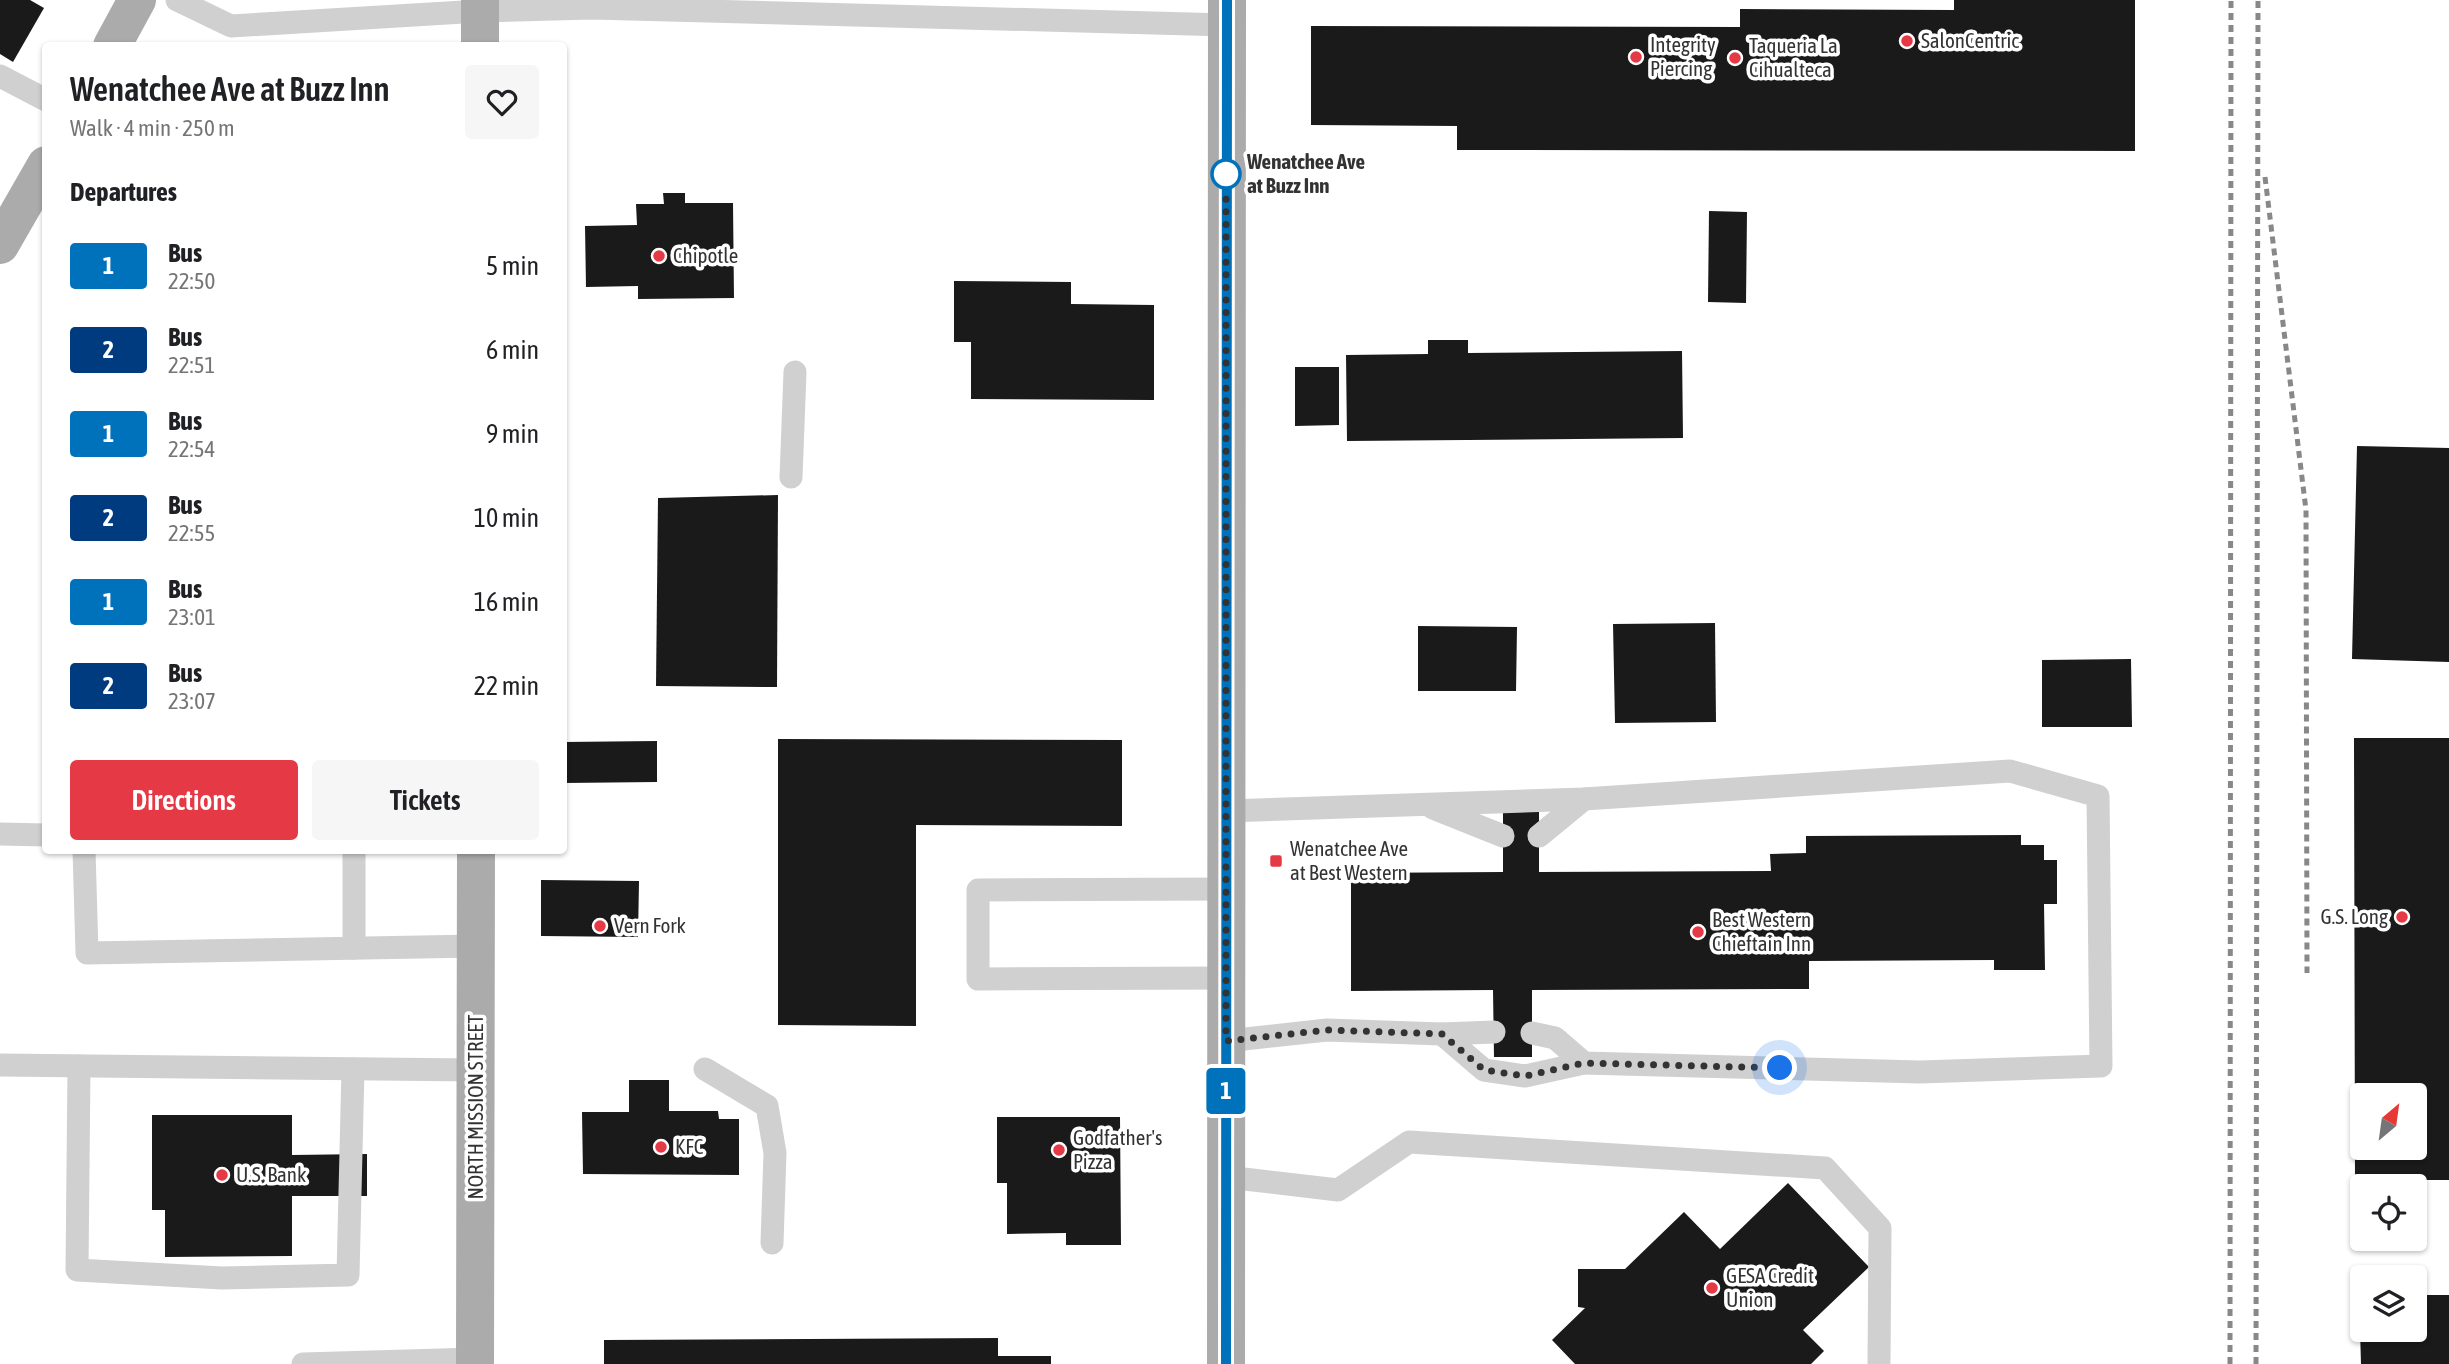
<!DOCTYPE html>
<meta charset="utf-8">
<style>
:root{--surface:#fff;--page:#f6f6f6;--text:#202124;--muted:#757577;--accent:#e63946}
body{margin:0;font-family:"Asap Condensed",sans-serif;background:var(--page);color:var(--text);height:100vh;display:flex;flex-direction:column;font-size:26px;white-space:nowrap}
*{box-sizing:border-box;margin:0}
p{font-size:23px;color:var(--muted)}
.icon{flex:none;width:38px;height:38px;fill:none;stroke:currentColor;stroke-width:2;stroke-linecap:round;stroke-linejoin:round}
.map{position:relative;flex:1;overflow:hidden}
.sheet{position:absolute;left:42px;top:42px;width:525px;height:812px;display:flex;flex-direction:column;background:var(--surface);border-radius:7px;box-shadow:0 2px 5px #0004}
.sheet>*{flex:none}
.badge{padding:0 14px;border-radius:5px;font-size:24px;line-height:46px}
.needle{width:46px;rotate:29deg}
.fabs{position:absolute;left:2350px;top:1083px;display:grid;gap:14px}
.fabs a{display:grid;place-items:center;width:77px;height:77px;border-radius:7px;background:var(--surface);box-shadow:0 2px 5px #0004;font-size:35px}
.you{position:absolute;width:35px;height:35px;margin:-18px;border:5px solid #fff;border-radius:50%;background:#1a73e8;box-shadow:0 0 0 10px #1a73e833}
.map>.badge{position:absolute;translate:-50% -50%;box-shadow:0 0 0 4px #fff}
h2{padding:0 28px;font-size:26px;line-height:63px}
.round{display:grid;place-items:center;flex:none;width:74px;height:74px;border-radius:7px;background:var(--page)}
.overview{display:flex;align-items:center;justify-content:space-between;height:119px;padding:0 28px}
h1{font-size:33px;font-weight:600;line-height:52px}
.primary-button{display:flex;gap:14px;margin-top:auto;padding:14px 28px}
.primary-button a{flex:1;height:80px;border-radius:7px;background:var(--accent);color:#fff;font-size:28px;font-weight:600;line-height:80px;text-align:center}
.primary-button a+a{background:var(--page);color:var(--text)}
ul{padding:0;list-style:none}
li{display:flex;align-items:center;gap:21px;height:84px;padding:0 28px}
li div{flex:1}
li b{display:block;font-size:26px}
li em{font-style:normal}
li .badge{min-width:77px;font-weight:700;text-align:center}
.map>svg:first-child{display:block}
.building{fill:#1a1a1a;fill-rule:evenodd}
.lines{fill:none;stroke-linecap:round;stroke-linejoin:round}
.service{stroke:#d0d0d0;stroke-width:23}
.primary{stroke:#ababab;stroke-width:38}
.rail{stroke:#888;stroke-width:5;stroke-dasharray:7 5;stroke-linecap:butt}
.line-casing{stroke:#fff;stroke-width:16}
.line{stroke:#0072bc;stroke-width:10}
.walk{stroke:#333;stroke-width:7;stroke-dasharray:0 12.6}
.poi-dot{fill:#e63946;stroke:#fff;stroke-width:2.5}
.stop-dot{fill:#fff;stroke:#0072bc;stroke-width:3.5}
.labels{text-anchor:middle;stroke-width:7;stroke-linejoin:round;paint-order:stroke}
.poi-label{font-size:21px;fill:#333;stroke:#fff;text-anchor:start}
.stop-label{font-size:21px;font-weight:bold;fill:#333;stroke:#fff;text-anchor:start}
.street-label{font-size:21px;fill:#333;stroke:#fff}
</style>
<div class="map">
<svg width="2449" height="1364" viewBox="0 0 2449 1364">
<rect width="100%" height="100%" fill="#fff"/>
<g class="building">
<polygon points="0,0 30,0 44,8 13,62 0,54"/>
<polygon points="1954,0 2135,0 2135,151 1457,150 1457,126 1311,125 1311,26 1740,27 1740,9 1954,10"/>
<polygon points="663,193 685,193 685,203 733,203 734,298 638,299 638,286 586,287 585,226 637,225 636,204 664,204"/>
<polygon points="1709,211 1747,212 1746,303 1708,302"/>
<polygon points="954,281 1071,282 1071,304 1154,305 1154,400 971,399 971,342 954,342"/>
<polygon points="1428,340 1468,340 1468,353 1682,351 1683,438 1347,441 1346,355 1428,354"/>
<polygon points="1295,367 1339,367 1339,425 1295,426"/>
<polygon points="2357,446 2449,448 2449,662 2352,659"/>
<polygon points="778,495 777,687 656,686 658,498"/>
<polygon points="1715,623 1716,722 1615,723 1613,624"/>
<polygon points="1418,626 1517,627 1516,691 1418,691"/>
<polygon points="2131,659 2132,727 2042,727 2042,660"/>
<path d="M 2354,738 L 2449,738 L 2449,1180 L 2355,1180 ZM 2362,1096 L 2415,1096 L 2415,1148 L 2362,1148 Z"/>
<polygon points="778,739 1122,740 1122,826 916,825 916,1026 778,1025"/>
<polygon points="657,741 657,782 564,783 564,742"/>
<polygon points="1539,811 1539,872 1771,871 1770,854 1806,853 1806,836 2021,835 2021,845 2044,845 2044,860 2057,860 2057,904 2044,904 2045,970 1994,970 1994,960 1809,961 1809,989 1532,990 1532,1057 1494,1057 1493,990 1351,991 1351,873 1503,872 1503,812"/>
<polygon points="541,880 639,881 638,937 541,936"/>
<polygon points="629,1080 669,1080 669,1111 718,1111 719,1119 739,1119 739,1175 583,1174 582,1112 629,1112"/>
<polygon points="152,1115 292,1115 292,1155 367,1154 367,1196 292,1196 292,1256 165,1257 165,1210 152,1210"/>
<polygon points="997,1117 1120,1117 1121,1245 1066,1245 1066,1233 1007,1234 1007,1183 997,1183"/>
<polygon points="1788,1183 1869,1267 1803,1330 1824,1351 1811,1364 1575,1364 1552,1340 1585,1308 1578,1307 1578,1269 1625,1269 1684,1212 1720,1249"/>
<polygon points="2415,1295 2449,1295 2449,1364 2361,1364 2360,1330 2415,1330"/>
<polygon points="998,1338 998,1356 1051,1356 1051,1364 604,1364 604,1340"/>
</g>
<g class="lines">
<g class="service">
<polyline points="177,0 231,26 480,11 592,8 1227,25"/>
<polyline points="0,76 46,100"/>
<polyline points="791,477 795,372"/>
<polyline points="1433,808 1503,836"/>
<polyline points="1226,811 1584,799 2010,771 2098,796 2101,1066 1920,1072 1584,1063 1555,1038 1532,1033"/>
<polyline points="0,834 46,835"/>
<polyline points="1539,836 1584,799"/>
<polyline points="84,850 87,953 476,946"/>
<polyline points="354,850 354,948"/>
<polyline points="1226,889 978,890 978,979 1227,978"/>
<polyline points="1442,1034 1484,1070 1525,1076 1584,1063"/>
<polyline points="1226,1041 1327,1030 1442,1034 1494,1032"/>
<polyline points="0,1065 476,1070"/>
<polyline points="79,1066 77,1270 222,1278 348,1275 353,1069"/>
<polyline points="705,1069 767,1106 775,1153 772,1243"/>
<polyline points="1227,1177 1338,1190 1409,1142 1825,1168 1880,1228 1879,1364"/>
<polyline points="303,1364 475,1359"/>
</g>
<g class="primary">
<polyline points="112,46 137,0"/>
<polyline points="480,46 480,0"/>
<polyline points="0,245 46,165"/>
<polyline points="475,1364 476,850"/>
<polyline points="1226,1364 1227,0"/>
</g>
<g class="rail">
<polyline points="2265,177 2306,510 2307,973"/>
<polyline points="2230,1364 2231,0"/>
<polyline points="2256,1364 2258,0"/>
</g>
</g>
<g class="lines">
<defs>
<polyline id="line" points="1226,1364 1227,0"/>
</defs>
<use href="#line" class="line-casing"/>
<use href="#line" class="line"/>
<polyline class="walk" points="1226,174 1226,1041 1327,1030 1442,1034 1484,1070 1525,1076 1584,1063 1780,1068"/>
</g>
<g class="poi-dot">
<circle cx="1907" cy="41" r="7"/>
<circle cx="1636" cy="57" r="7"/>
<circle cx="1735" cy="58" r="7"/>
<circle cx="659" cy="256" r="7"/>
<rect x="1269" y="854" width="14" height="14" rx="3.5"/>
<circle cx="2402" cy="917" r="7"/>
<circle cx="600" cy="926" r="7"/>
<circle cx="1698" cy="932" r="7"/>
<circle cx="661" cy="1147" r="7"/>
<circle cx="1059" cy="1150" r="7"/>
<circle cx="222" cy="1175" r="7"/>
<circle cx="1712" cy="1288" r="7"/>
</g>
<circle class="stop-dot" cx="1226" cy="174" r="14"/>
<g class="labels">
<g class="poi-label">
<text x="1921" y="48">SalonCentric</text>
<text x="1650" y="52">Integrity<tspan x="1650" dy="24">Piercing</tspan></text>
<text x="1749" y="53">Taqueria La<tspan x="1749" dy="24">Cihualteca</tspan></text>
<text x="673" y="263">Chipotle</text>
<text x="1290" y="856">Wenatchee Ave<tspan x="1290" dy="24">at Best Western</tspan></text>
<text x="2388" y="924" text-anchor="end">G.S. Long</text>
<text x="1712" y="927">Best Western<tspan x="1712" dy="24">Chieftain Inn</tspan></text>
<text x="614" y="933">Vern Fork</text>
<text x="1073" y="1145">Godfather's<tspan x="1073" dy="24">Pizza</tspan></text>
<text x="675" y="1154">KFC</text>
<text x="236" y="1182">U.S. Bank</text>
<text x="1726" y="1283">GESA Credit<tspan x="1726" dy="24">Union</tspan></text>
</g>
<g class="stop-label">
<text x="1247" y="169">Wenatchee Ave<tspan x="1247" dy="24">at Buzz Inn</tspan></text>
</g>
<g class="street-label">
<text transform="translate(476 1107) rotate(-90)" y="7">NORTH MISSION STREET</text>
</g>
</g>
</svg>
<div class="fabs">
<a><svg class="needle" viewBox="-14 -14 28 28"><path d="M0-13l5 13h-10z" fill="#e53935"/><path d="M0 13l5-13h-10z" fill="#757577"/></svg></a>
<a><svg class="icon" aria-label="locate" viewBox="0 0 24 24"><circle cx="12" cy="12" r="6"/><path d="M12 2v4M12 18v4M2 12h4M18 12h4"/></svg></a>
<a><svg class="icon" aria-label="layers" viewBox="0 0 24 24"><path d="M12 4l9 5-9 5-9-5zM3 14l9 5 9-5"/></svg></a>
</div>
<div class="you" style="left:1780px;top:1068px"></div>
<b class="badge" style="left:1226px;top:1091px;background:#0072bc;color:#fff">1</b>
<section class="sheet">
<div class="overview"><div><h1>Wenatchee Ave at Buzz Inn</h1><p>Walk · 4 min · 250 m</p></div><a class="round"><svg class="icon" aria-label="heart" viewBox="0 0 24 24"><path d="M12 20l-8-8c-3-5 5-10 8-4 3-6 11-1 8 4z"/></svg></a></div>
<h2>Departures</h2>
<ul>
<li><span class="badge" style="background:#0072bc;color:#fff">1</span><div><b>Bus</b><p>22:50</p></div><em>5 min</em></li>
<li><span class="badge" style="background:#003b80;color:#fff">2</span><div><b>Bus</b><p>22:51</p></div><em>6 min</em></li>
<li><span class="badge" style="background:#0072bc;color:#fff">1</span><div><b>Bus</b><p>22:54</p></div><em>9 min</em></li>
<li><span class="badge" style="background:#003b80;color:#fff">2</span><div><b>Bus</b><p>22:55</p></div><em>10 min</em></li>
<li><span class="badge" style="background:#0072bc;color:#fff">1</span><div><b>Bus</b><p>23:01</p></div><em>16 min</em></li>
<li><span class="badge" style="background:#003b80;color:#fff">2</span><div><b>Bus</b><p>23:07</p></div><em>22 min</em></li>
</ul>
<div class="primary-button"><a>Directions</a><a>Tickets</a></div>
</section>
</div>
